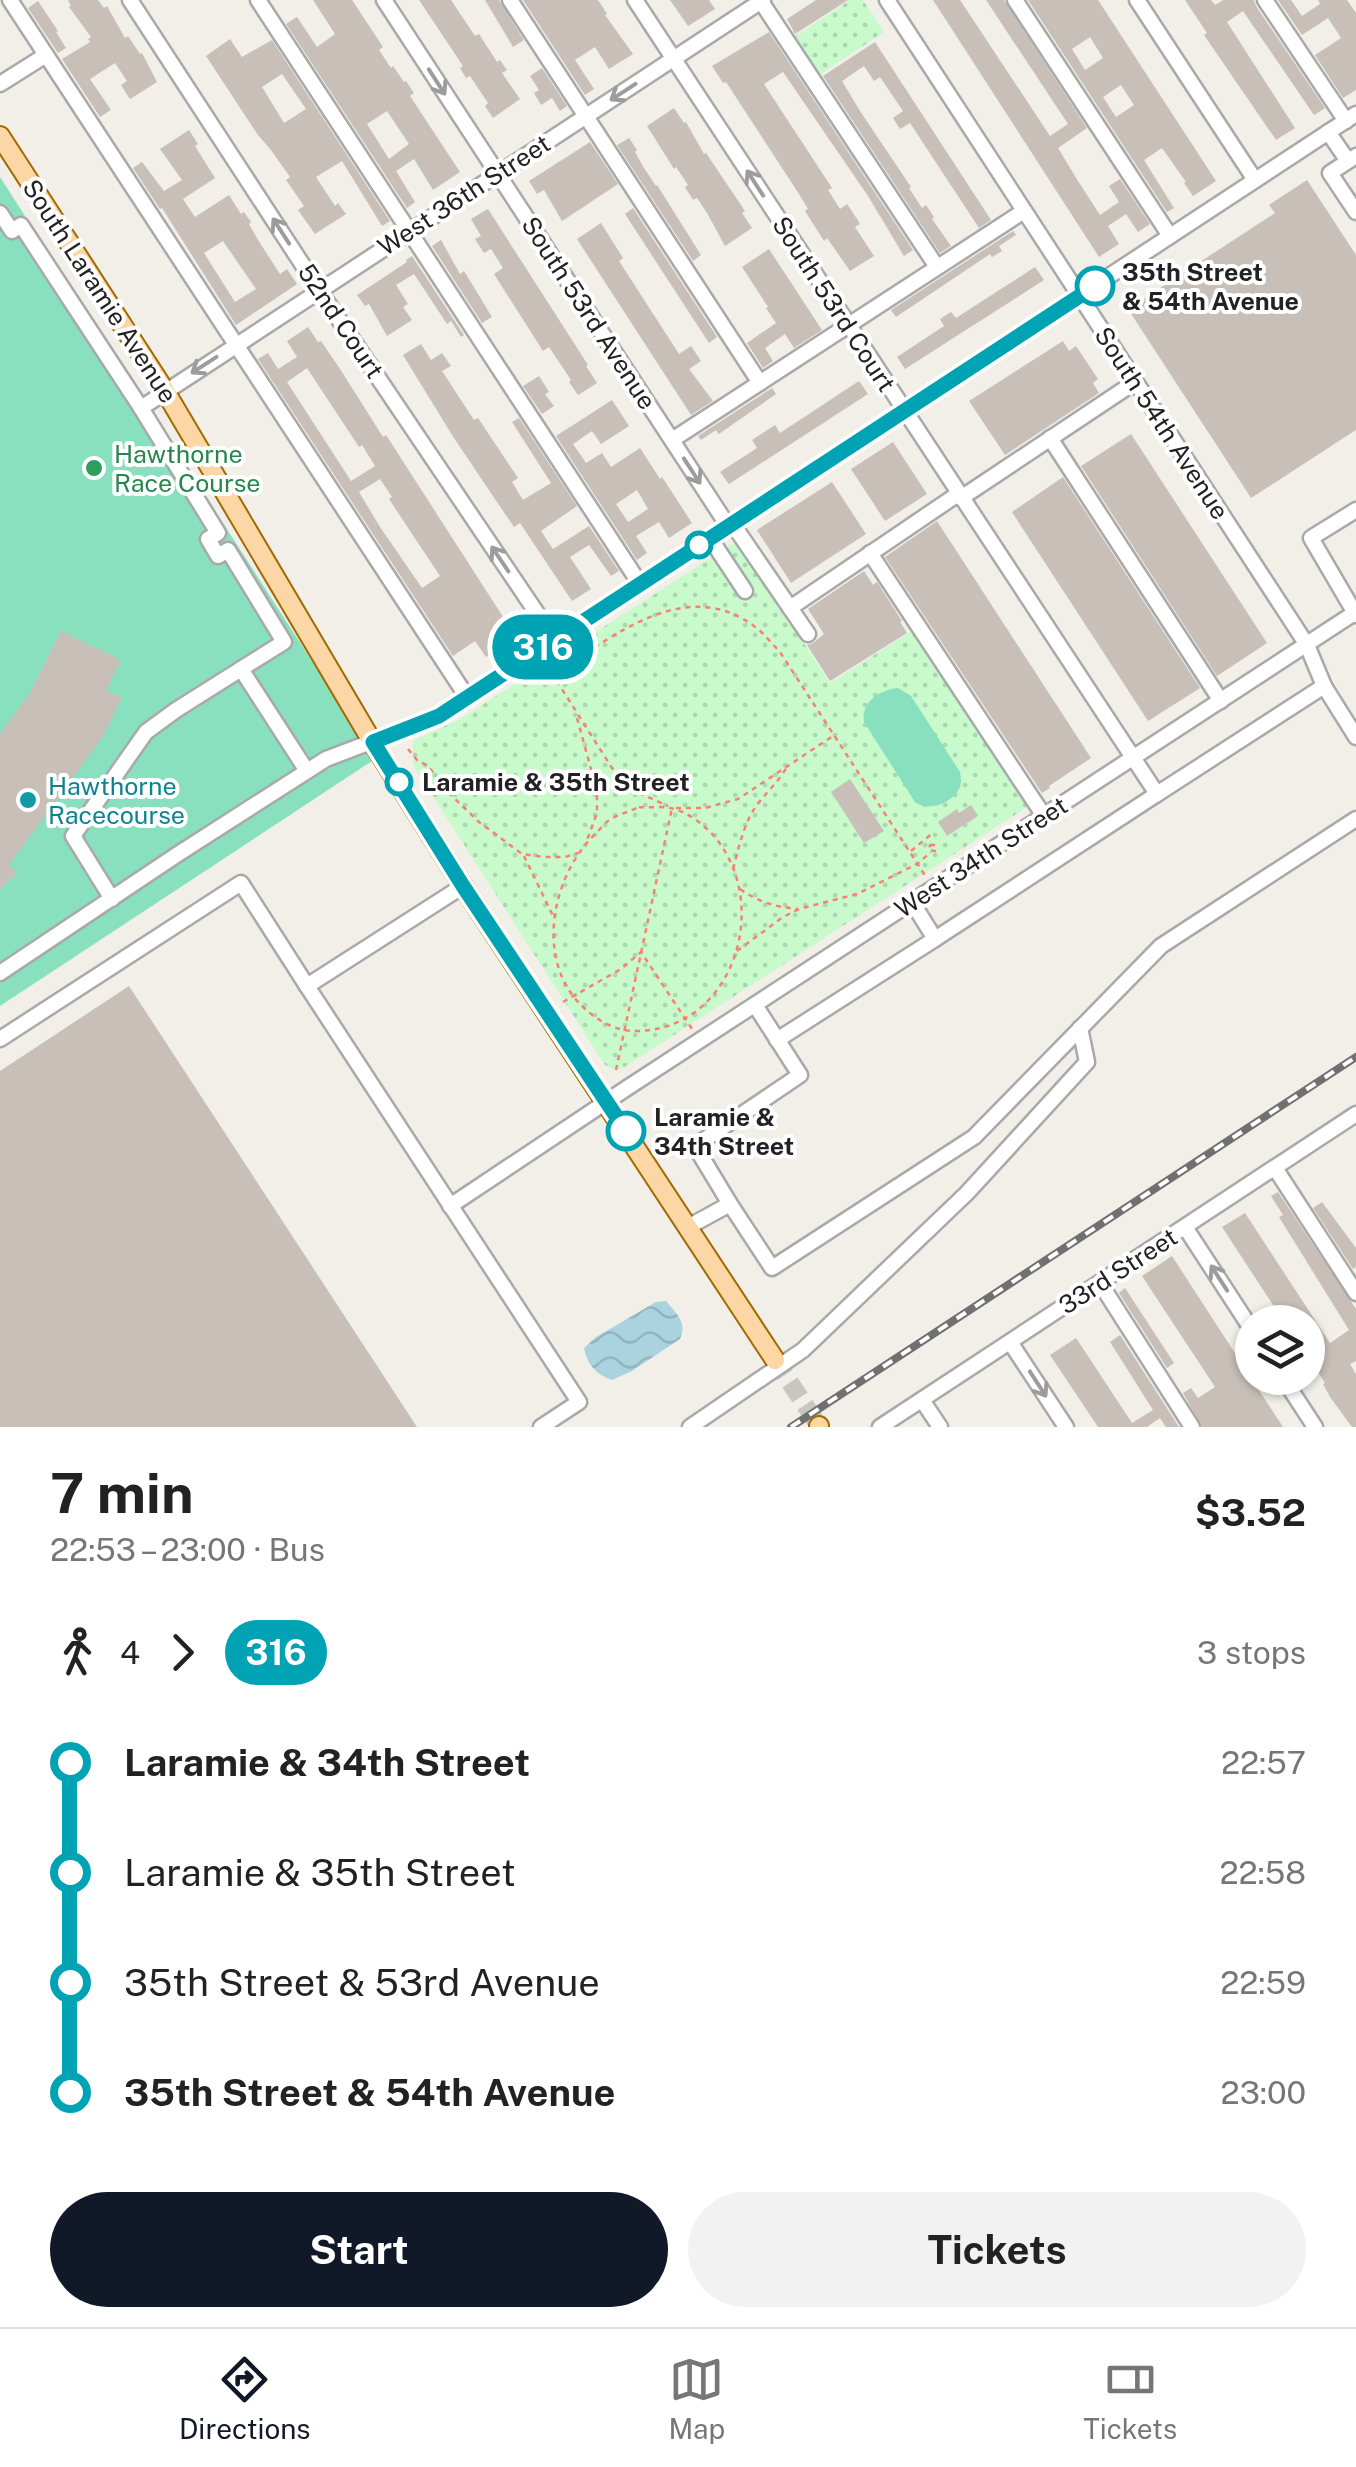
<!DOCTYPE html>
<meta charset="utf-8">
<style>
:root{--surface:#fff;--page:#f2f2f2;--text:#222;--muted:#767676;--line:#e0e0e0;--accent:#111827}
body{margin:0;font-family:"Public Sans",sans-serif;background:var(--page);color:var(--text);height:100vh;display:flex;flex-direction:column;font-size:38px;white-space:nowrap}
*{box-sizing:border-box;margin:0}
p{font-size:32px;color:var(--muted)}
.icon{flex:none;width:55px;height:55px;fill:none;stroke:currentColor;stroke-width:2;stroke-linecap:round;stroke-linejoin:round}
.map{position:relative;height:1427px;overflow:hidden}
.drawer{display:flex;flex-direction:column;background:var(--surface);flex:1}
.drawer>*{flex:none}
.badge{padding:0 20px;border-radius:32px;font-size:35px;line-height:65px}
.tools{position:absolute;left:1235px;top:1305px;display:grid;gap:20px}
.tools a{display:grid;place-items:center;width:90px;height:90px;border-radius:50%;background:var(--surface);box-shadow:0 2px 8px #0004;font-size:50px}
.map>.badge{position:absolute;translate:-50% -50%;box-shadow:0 0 0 5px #fff}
.legs{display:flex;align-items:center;gap:15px;height:110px;padding:0 50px;font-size:32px}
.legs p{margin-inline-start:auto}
.head{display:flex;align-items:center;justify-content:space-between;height:170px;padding:0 50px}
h1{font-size:55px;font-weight:700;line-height:75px}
.primary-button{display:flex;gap:20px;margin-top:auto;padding:20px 50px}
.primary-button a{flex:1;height:115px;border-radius:60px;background:var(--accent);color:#fff;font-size:40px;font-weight:700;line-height:115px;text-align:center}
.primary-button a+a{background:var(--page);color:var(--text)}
ul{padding:0 50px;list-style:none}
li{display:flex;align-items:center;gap:35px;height:110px;font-size:38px}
li i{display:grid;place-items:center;width:15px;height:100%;margin:0 12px;background:currentColor}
li i::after{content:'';width:25px;height:25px;margin:-12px;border:8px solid;border-radius:50%;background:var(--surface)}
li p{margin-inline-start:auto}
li:first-child i{background:linear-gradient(#0000 50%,currentColor 0)}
li:last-child i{background:linear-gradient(currentColor 50%,#0000 0)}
.menu{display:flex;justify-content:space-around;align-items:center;height:140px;border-top:2px solid var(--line);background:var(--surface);font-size:28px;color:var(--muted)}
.menu a{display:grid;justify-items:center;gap:5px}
.menu .selected{color:var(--accent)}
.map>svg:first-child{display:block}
.park{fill:url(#park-dots)}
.pitch{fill:#88e0be}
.water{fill:url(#water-waves)}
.building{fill:#c7bfb8;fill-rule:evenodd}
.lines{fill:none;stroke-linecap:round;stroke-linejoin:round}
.major-tunnel{stroke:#c8c6c1;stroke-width:18;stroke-dasharray:18 9;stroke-linecap:butt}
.minor-casing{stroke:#a9a9a9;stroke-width:19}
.major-casing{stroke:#a06b00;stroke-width:22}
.path{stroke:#fa8072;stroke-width:2.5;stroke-dasharray:5 5;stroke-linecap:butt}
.minor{stroke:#fff;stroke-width:14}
.major{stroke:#fcd6a4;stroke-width:18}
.rail-casing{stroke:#707070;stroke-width:8}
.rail{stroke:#fff;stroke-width:4;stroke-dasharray:11;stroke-linecap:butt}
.oneway{stroke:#9c9c9c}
.line-1-casing{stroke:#fff;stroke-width:22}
.line-1{stroke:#00a3b4;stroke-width:15}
.stop-1-dot{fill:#fff;stroke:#00a3b4;stroke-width:5}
.leisure-dot{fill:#2e9e5b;stroke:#fff;stroke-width:4}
.culture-dot{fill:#0f9aa8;stroke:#fff;stroke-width:4}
.labels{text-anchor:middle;stroke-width:8;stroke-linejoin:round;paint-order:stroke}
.street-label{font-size:25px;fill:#222;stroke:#fff}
.stop-label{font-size:25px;font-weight:bold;fill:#222;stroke:#fff;text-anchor:start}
.leisure-label{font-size:25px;fill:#27864d;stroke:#fff;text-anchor:start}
.culture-label{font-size:25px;fill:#0d838f;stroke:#fff;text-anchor:start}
</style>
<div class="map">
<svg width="1356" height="1427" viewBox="0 0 1356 1427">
<defs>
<pattern id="park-dots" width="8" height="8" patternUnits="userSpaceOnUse" patternTransform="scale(2.5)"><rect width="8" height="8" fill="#c8facc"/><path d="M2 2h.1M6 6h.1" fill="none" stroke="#acd6af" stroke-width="1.8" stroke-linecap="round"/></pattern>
<pattern id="water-waves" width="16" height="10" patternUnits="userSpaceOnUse" patternTransform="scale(2.5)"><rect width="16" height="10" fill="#aad3df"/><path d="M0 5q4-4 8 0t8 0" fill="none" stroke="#92b5bf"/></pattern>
</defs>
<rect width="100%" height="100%" fill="#f2efe9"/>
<g class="park">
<polygon points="850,0 863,0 884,32 818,76 793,38"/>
<polygon points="737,541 830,683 915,629 1029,806 623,1068 615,1070 605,1065 413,765 413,741 462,718"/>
</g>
<g class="pitch">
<polygon points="0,177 375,759 0,1006"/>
<path d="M 898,688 L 911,696 L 960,772 C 961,779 962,783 959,789 C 951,804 928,812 915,802 L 864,722 C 861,702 879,690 898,688 Z"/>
</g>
<path class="water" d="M 666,1301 C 676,1313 688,1323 680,1339 L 632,1371 L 612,1380 C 597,1375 587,1365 584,1348 L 596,1337 L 656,1302 Z"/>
<g class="building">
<polygon points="68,0 98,0 104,8 107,6 125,38 128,36 140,54 142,53 157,82 130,99 121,85 127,81 115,63 90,79 111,110 100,117 62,59 90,42 88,39 91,37 69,7 71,6"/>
<path d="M 313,0 L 352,0 L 383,47 L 379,50 L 391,68 L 393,66 L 404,82 L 406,81 L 414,93 L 410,96 L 460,172 L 433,190 L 414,159 L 396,171 L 415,202 L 407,208 L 286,24 L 297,17 L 317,47 L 335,34 ZM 387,111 L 409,144 L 389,159 L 367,124 Z"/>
<polygon points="419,0 451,0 475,36 479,34 497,62 500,60 507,70 502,73 520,99 493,118 485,106 488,103 470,76 466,78 460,68 463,66"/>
<polygon points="485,0 499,0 524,40 513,47"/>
<polygon points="523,0 598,0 607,14 605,15 633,54 609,69 595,47 575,60 594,89 585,95"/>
<polygon points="670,0 709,0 715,9 688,26"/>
<polygon points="816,0 848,0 795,34 787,19"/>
<polygon points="933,0 960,0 1050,136 1068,124 986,0 1004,0 1087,128 1058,148 1078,181 1100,215 1119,202 1109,186 1120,179 1150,224 1138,232 1126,214 1108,226 1119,244 1099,257"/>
<path d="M 1028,0 L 1098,0 L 1216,181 L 1193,196 L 1184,183 L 1186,182 L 1162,148 L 1144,160 L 1174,208 L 1167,212 ZM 1090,37 L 1103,58 L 1085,70 L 1072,49 ZM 1121,85 L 1134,105 L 1116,117 L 1103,97 Z"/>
<polygon points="1185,0 1211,0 1215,5 1223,0 1254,0 1256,6 1325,108 1314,115 1243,11 1227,22 1295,128 1276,140 1204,35 1207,33"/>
<polygon points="1278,0 1291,0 1302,16 1320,4 1318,0 1347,0 1356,13 1356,90 1343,98 1315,55 1341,38 1328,18 1302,35"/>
<polygon points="38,1 58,31 56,32 66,48 58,53 28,8"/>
<polygon points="769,32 913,250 904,256 868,196 783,72 764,84 832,188 828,190 840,209 847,204 857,219 860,224 855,227 874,256 850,271 827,238 824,241 805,211 808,209 799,194 726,82 723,83 712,66"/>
<path d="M 230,39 L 242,57 L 272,40 L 390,221 L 382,226 L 342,161 L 316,177 L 335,206 L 338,203 L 346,214 L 315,234 L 298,210 L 304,206 L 286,180 L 290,177 L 271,150 L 258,135 L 206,56 ZM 282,74 L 306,109 L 284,123 L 262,87 Z"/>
<polygon points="875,42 991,220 979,228 910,123 900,129 893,118 903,111 880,77 874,81 864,66 842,81 860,111 911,187 909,188 922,208 926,205 934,217 932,219 951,246 940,253 823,76"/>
<polygon points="542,68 567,106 560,111 552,98 541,105 534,93 539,90 530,76"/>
<polygon points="674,108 684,123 686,122 704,154 706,153 745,211 742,213 752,228 725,246 707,213 697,198 693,200 685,187 688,185 676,167 674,169 647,126"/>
<path d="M 189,130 L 198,144 L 195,146 L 215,178 L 183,199 L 195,217 L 229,195 L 241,214 L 244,212 L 251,222 L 249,224 L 258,240 L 280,274 L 287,269 L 297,284 L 236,325 L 162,208 L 160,209 L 133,168 L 142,162 L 164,191 L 182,180 L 160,149 ZM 223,241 L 256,289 L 235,302 L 204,253 Z"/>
<polygon points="629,138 637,150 635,152 644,168 656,186 657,185 701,255 693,261 617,145"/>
<polygon points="590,142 618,184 562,221 544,190 537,194 529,181"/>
<polygon points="1307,180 1356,255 1356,430 1251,498 1128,309 1275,213 1269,205"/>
<polygon points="633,208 717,337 709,343 625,214"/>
<polygon points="488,209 588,365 586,366 597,383 578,395 569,382 571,380 549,347 543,351 494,274 503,268 491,249 484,253 475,239 481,236 471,219"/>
<polygon points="601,223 623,258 619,261 679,354 691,346 701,361 689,369 713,401 691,415 577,239"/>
<polygon points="1013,231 1016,235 999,246 1002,251 992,257 990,254 896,317 891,310"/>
<polygon points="441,240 460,274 464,271 492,317 482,323 432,246"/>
<polygon points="769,249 822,330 794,348 785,334 765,348 773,361 763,368 747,343 776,323 766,308 768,307 742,267"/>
<polygon points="412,256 464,335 461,337 451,321 447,324 414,274 396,285 408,304 403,307 412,320 387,336 369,304 365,306 357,295 407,262 406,260"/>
<polygon points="1035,267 1044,280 905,369 897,357 944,326 940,319 951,312 956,318"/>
<path d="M 308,327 L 318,342 L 321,341 L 342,372 L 383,437 L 386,435 L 516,637 L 486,657 L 475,641 L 453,656 L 258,359 L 268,353 L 278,369 L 297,357 L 287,341 ZM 307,368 L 359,447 L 362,445 L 375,466 L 351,481 L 287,382 ZM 380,479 L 392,497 L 389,499 L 440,576 L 422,588 L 380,527 L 359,492 Z"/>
<polygon points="1063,341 1069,351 1076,346 1098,379 1093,383 1099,393 1005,455 969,401"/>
<polygon points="421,344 431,360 442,353 451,366 442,371 474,420 478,418 518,478 512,482 523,500 551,483 512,422 519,418 577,506 541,531 553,549 589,526 619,571 611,576 589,545 570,557 591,589 572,601 520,523 514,527 503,511 452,435 403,355"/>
<polygon points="539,376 549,392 545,394 554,406 542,414 523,386"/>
<polygon points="859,381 868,394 729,484 720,472 757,448 752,440 775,425 780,433"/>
<polygon points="772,388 776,394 719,434 716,430 701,440 698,436"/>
<path d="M 612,400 L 629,426 L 601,444 L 592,431 L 573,444 L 586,463 L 602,453 L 611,467 L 640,448 L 660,479 L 662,477 L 692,523 L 669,538 L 659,522 L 636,536 L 647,553 L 637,560 L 556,436 ZM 637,490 L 648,509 L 628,522 L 616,504 Z"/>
<polygon points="1131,434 1267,643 1217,676 1081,466"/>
<polygon points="893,442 927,494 885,521 851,469"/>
<polygon points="1063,477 1200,688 1148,721 1012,512"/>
<polygon points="832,482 866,534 791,583 757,530"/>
<polygon points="937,521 1091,758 1049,786 1050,788 1042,793 885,557"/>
<polygon points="864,571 873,585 877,582 902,621 900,622 907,633 830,681 807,645 813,643 824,634 808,609"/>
<polygon points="61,631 121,660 106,691 122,697 104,735 9,865 17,873 0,890 0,734 30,693"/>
<polygon points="850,779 884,831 864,843 831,792"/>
<polygon points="971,805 978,816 947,836 938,822 957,809 959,813"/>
<polygon points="129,986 417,1427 0,1427 0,1071"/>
<polygon points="1278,1192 1356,1309 1356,1361 1350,1364 1356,1374 1356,1427 1352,1427 1330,1397 1323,1384 1325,1383 1308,1357 1308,1322 1284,1322 1222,1227 1245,1213 1330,1343 1349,1330 1279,1217 1283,1215 1271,1196"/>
<polygon points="1322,1202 1356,1248 1356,1267 1353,1269 1313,1208"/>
<polygon points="1172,1256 1253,1381 1283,1427 1202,1427 1183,1393 1191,1388 1198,1398 1215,1387 1142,1276"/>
<polygon points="1125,1288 1174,1363 1167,1368 1119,1293"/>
<polygon points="1120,1335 1179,1427 1166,1427 1160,1418 1147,1427 1098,1427 1050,1355 1076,1338 1132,1423 1153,1410 1110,1342"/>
</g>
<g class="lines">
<polyline class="major-tunnel" points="775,1360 819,1426"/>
<defs>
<g id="minor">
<polyline points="10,0 467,697"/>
<polyline points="130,0 319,290 555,640"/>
<polyline points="258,0 640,584"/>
<polyline points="384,0 728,526"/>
<polyline points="510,0 760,383"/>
<polyline points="635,0 1157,794 935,939"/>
<polyline points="760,0 937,267"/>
<polyline points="887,0 1307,645 1324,686 1157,794"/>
<polyline points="1015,0 1170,236"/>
<polyline points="1137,0 1255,180"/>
<polyline points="1265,0 1346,121"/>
<polyline points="0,84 46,55"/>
<polyline points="1328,132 1348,161"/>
<polyline points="1356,156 1330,173 1356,212"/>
<polyline points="0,213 12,231 21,225 141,408 218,533 208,539 218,556 228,550 284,642 241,669"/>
<polyline points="141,408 763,0"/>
<polyline points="1050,438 1221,701"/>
<polyline points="672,440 1024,211"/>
<polyline points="961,498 1135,382"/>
<polyline points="1356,510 1311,538 1356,615"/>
<polyline points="732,523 808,634"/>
<polyline points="710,538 745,591"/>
<polyline points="870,553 1044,816"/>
<polyline points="790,608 958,494"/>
<polyline points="1324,686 1356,737"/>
<polyline points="112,899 73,836 146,732 176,710 241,669 307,771"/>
<polyline points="0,973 178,854 326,759 439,716 1356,114"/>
<polyline points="307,986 579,1402 541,1427"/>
<polyline points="0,1039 241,883 307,986 463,886"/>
<polyline points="777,1040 935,939 912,902"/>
<polyline points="1275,1168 1356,1293"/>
<polyline points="730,1204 772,1268 974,1137 1161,946 1356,819"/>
<polyline points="450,1206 627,1088 1356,612"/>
<polyline points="688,1227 730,1204 695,1146 800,1075 755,1005"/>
<polyline points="1185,1227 1252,1330"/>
<polyline points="1100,1283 1192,1427"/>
<polyline points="1010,1342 1066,1427"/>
<polyline points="1283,1378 1315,1427"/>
<polyline points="922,1400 940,1427"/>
<polyline points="690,1427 803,1350 967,1193 1087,1062 1080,1028"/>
<polyline points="880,1427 1356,1114"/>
</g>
<g id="major">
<polyline points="0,136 165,391 373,743 463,886 775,1360"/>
<polyline points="819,1426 819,1427"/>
</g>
</defs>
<use href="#minor" class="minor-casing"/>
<use href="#major" class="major-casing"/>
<g class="path">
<polyline points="546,664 612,768 639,793 668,806"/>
<path d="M 553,675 C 614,636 687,573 758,629 C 766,636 773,645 780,652 L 926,877"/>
<polyline points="577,718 597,791 597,813 587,840"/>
<polyline points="408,749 417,760 428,766 450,794 479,822 522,854 544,857 565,857 578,853"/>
<path d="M 639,807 C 649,808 661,806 670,808 C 687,811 703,824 714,836 C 773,905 733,1030 637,1031 C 612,1032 588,1015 573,996 C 537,948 555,874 594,835 C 600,830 605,822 611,819 C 619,814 631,811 639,807 Z"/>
<polyline points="676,808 705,808 738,799 833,736"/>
<polygon points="930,845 935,845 935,851 929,850"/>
<polyline points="911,851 934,832"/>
<polyline points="524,856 553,916"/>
<path d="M 733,869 C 739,847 743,826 756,806 C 766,793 778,782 787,767"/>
<path d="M 740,889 C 759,902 775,907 798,909"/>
<polyline points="737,951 783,917 799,909 857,894 917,864 931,852"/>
<polyline points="563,1002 621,969 641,952 692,1029"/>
<polyline points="616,1070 672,808"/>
</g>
<use href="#minor" class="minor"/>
<use href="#major" class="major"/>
<defs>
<polyline id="rail" points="791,1427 1356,1057"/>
</defs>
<use href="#rail" class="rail-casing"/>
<use href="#rail" class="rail"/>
</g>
<defs><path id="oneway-shaft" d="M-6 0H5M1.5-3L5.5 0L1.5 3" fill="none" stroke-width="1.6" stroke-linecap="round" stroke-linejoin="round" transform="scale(2.5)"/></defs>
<g class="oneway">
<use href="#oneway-shaft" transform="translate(437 82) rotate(57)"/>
<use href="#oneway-shaft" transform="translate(623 92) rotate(147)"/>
<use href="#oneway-shaft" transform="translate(755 183) rotate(-123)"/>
<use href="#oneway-shaft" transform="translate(281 231) rotate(-123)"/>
<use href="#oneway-shaft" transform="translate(204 365) rotate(147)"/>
<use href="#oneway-shaft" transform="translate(692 471) rotate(57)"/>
<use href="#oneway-shaft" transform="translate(500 559) rotate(-124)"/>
<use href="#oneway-shaft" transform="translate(1219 1278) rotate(-123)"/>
<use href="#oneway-shaft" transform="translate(1038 1384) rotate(57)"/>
</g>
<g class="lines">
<defs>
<polyline id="line-1" points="626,1131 463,886 373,742 439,716 1095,286"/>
</defs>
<use href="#line-1" class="line-1-casing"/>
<use href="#line-1" class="line-1"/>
</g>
<g class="stop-1-dot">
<circle cx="1095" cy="286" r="18"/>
<circle cx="699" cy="545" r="12"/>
<circle cx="399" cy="782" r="12"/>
<circle cx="626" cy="1131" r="18"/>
</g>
<circle class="leisure-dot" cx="94" cy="468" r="10"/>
<circle class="culture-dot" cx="28" cy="800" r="10"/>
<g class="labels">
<g class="street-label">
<text transform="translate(464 195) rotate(-33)" y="9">West 36th Street</text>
<text transform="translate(100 291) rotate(57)" y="9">South Laramie Avenue</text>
<text transform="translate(834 304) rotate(57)" y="9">South 53rd Court</text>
<text transform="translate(589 313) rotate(57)" y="9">South 53rd Avenue</text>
<text transform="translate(341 321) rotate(56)" y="9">52nd Court</text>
<text transform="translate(1162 423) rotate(57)" y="9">South 54th Avenue</text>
<text transform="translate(981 857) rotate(-33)" y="9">West 34th Street</text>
<text transform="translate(1118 1271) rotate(-33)" y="9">33rd Street</text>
</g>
<g class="stop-label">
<text x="1122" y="281">35th Street<tspan x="1122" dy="29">&amp; 54th Avenue</tspan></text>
<text x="422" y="791">Laramie &amp; 35th Street</text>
<text x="654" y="1126">Laramie &amp;<tspan x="654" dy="29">34th Street</tspan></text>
</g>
<g class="leisure-label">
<text x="114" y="463">Hawthorne<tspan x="114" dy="29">Race Course</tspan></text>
</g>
<g class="culture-label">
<text x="48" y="795">Hawthorne<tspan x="48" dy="29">Racecourse</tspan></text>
</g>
</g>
</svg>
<div class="tools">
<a><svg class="icon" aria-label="layers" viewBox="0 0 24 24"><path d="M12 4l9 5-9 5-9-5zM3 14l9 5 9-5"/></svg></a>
</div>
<b class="badge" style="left:543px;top:647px;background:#00a3b4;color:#fff">316</b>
</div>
<section class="drawer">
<div class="head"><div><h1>7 min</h1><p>22:53 – 23:00 · Bus</p></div><b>$3.52</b></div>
<div class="legs"><svg class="icon" aria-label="walk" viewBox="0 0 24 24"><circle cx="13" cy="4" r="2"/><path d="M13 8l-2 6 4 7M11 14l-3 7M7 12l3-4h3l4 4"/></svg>4<svg class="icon" aria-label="forward" viewBox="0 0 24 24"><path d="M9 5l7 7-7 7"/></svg><b class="badge" style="background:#00a3b4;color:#fff">316</b><p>3 stops</p></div>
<ul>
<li><i style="color:#00a3b4"></i><b>Laramie &amp; 34th Street</b><p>22:57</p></li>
<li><i style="color:#00a3b4"></i><span>Laramie &amp; 35th Street</span><p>22:58</p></li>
<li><i style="color:#00a3b4"></i><span>35th Street &amp; 53rd Avenue</span><p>22:59</p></li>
<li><i style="color:#00a3b4"></i><b>35th Street &amp; 54th Avenue</b><p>23:00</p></li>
</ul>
<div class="primary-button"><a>Start</a><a>Tickets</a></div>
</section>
<nav class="menu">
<a class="selected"><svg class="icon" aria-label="directions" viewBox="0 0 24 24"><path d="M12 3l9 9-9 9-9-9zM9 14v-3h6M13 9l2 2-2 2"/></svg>Directions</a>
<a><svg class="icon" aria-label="map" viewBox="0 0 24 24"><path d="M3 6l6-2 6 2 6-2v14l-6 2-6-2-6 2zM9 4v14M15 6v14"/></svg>Map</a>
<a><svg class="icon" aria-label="tickets" viewBox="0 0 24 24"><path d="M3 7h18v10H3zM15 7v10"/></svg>Tickets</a>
</nav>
